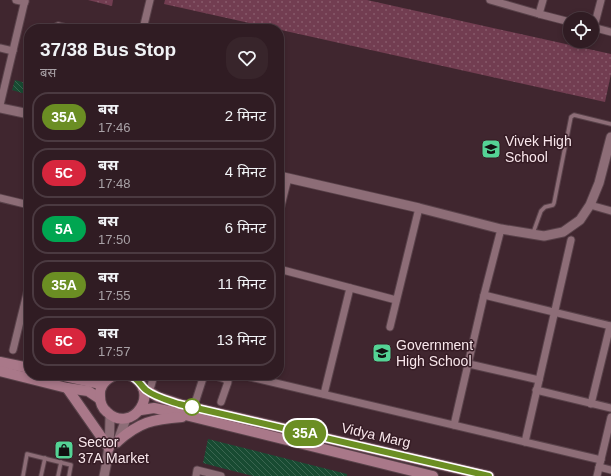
<!DOCTYPE html>
<html lang="hi">
<meta charset="utf-8">
<style>
:root{--surface:#301c23;--page:#38252b;--text:#f1f3f6;--muted:#a8a1a6;--line:#4b3a41}
body{margin:0;font-family:Arial,"Noto Sans Devanagari",sans-serif;background:var(--page);color:var(--text);height:100vh;display:flex;flex-direction:column;font-size:15px;white-space:nowrap}
*{box-sizing:border-box;margin:0}
p{font-size:13px;color:var(--muted)}
.icon{flex:none;width:22px;height:22px;fill:none;stroke:currentColor;stroke-width:2;stroke-linecap:round;stroke-linejoin:round}
.map{position:relative;flex:1;overflow:hidden}
.details{position:absolute;left:24px;top:24px;width:260px;height:356px;display:flex;flex-direction:column;background:var(--surface);border-radius:16px;box-shadow:0 2px 6px #0003,0 0 0 1px var(--line)}
.details>*{flex:none}
.badge{padding:0 8px;border-radius:13px;font-size:14px;line-height:26px}
.controls{position:absolute;left:563px;top:12px;display:grid;gap:8px}
.controls a{display:grid;place-items:center;width:36px;height:36px;border-radius:50%;background:var(--surface);box-shadow:0 2px 6px #0003,0 0 0 1px var(--line);font-size:20px}
.map>.badge{position:absolute;translate:-50% -50%;box-shadow:0 0 0 2px #fff}
.round{display:grid;place-items:center;flex:none;width:42px;height:42px;border-radius:16px;background:var(--page)}
.headline{display:flex;align-items:center;justify-content:space-between;height:68px;padding:0 16px}
h1{font-size:19px;font-weight:700;line-height:30px}
ul{padding:0;list-style:none}
li{display:flex;align-items:center;gap:12px;height:50px;margin:0 8px 6px;padding:0 8px;border:2px solid var(--line);border-radius:16px}
li div{flex:1}
li b{display:block;font-size:15px}
li em{font-style:normal}
li .badge{min-width:44px;font-weight:700;text-align:center}
.map>svg:first-child{display:block}
.grass{fill:url(#grass-dots)}
.building{fill:url(#building-back-hatch)}
.lines{fill:none;stroke-linecap:round;stroke-linejoin:round}
.service-casing{stroke:#59424a;stroke-width:5.5}
.minor-casing{stroke:#59424a;stroke-width:9}
.tertiary-casing{stroke:#59424a;stroke-width:11}
.secondary-casing{stroke:#59424a;stroke-width:12}
.service{stroke:#8d6d77;stroke-width:3.5}
.minor{stroke:#8d6d77;stroke-width:7}
.tertiary{stroke:#8d6d77;stroke-width:9}
.secondary{stroke:#a97889;stroke-width:10}
.line-casing{stroke:#fff;stroke-width:9}
.line{stroke:#6b8e23;stroke-width:6}
.stop-dot{fill:#fff;stroke:#6b8e23;stroke-width:2}
.labels{text-anchor:middle;stroke-width:3;stroke-linejoin:round;paint-order:stroke}
.poi-label{font-size:14px;fill:#f9e7ec;stroke:#361c25;text-anchor:start}
.street-label{font-size:14px;fill:#f9e7ec;stroke:#361c25}
</style>
<div class="map">
<svg width="611" height="476" viewBox="0 0 611 476">
<defs>
<pattern id="grass-dots" width="8" height="8" patternUnits="userSpaceOnUse"><rect width="8" height="8" fill="#723d51"/><path d="M2 2h.1M6 6h.1" fill="none" stroke="#87596a" stroke-width="1.8" stroke-linecap="round"/></pattern>
<pattern id="building-back-hatch" width="6" height="6" patternUnits="userSpaceOnUse"><rect width="6" height="6" fill="#184b32"/><path d="M-1 5l2 2M0 0l6 6M5-1l2 2" fill="none" stroke="#3a6550"/></pattern>
</defs>
<rect width="100%" height="100%" fill="#40262f"/>
<g class="grass">
<polygon points="88,0 113,0 112,6"/>
<polygon points="165,0 367,0 611,54 611,74 605,102 164,4"/>
</g>
<g class="building">
<polygon points="15,80 29,84 29,95 12,90"/>
<polygon points="208,439 347,474 347,476 253,476 214,466 203,463"/>
</g>
<g class="lines">
<defs>
<g id="service">
<polyline points="54,29 56,25 58,24 78,29"/>
<polyline points="533,233 541,211 545,207 553,205 554,203 571,117 574,115 611,124"/>
<polyline points="23,476 27,454 71,465 69,476"/>
<polyline points="41,476 45,458"/>
<polyline points="58,476 61,462"/>
</g>
<g id="minor">
<polyline points="16,0 25,2"/>
<polyline points="490,0 539,14 570,22"/>
<polyline points="539,14 543,0"/>
<polyline points="592,27 611,32"/>
<polyline points="594,27 601,0"/>
<polyline points="143,29 150,0"/>
<polyline points="0,48 13,51"/>
<polyline points="0,105 25,0"/>
<polyline points="0,198 29,205"/>
<polyline points="590,205 611,211"/>
<polyline points="279,214 288,178"/>
<polyline points="279,269 396,300"/>
<polyline points="484,295 611,326"/>
<polyline points="390,327 419,208"/>
<polyline points="13,350 29,285"/>
<polyline points="469,364 539,380"/>
<polyline points="212,375 225,379 228,382 221,402"/>
<polyline points="242,375 601,460"/>
<polyline points="151,386 154,375"/>
<polyline points="536,390 611,408"/>
<polyline points="324,394 350,288"/>
<polyline points="195,403 204,375"/>
<polyline points="591,404 610,326"/>
<polyline points="454,425 484,295 501,229"/>
<polyline points="525,442 571,240"/>
<polyline points="599,467 611,470"/>
<polyline points="196,476 197,470 221,476"/>
<polyline points="597,476 611,417"/>
</g>
<g id="tertiary">
<polyline points="0,108 29,114"/>
<polyline points="279,176 419,208 501,229 544,236 563,232 580,220 590,205 599,183 611,137"/>
<polyline points="117,443 126,419"/>
<path d="M 104,476 C 109,456 110,436 110,416"/>
</g>
<g id="secondary">
<polyline points="0,362 29,368"/>
<polyline points="0,371 67,388 88,391 100,399"/>
<polyline points="60,375 96,383 105,381"/>
<path d="M 115,375 C 106,379 99,386 100,396 C 100,403 102,408 107,412 C 132,436 164,390 129,375"/>
<polyline points="67,388 109,448"/>
<polyline points="143,388 158,397 179,404 489,476"/>
<polyline points="141,410 154,408 173,412 433,476"/>
<path d="M 117,442 C 139,422 153,419 182,417"/>
</g>
</defs>
<use href="#service" class="service-casing"/>
<use href="#minor" class="minor-casing"/>
<use href="#tertiary" class="tertiary-casing"/>
<use href="#secondary" class="secondary-casing"/>
<use href="#service" class="service"/>
<use href="#minor" class="minor"/>
<use href="#tertiary" class="tertiary"/>
<use href="#secondary" class="secondary"/>
</g>
<g class="lines">
<defs>
<path id="line" d="M 129,375 C 139,379 139,384 146,390 C 155,397 167,400 179,404 L 489,476"/>
</defs>
<use href="#line" class="line-casing"/>
<use href="#line" class="line"/>
</g>
<defs>
<symbol id="school-square" viewBox="-11 -11 22 22"><rect x="-9" y="-9" width="18" height="18" rx="4" fill="#54d395" stroke="#361c25"/><path d="M0-5L7-2L0 1L-7-2ZM-4 1L0 2.5L4 1V4Q0 6-4 4Z" fill="#111"/></symbol>
<symbol id="shop-square" viewBox="-11 -11 22 22"><rect x="-9" y="-9" width="18" height="18" rx="4" fill="#54d395" stroke="#361c25"/><path d="M-5-2.5h2.3a2.7 3.5 0 0 1 5.4 0H5L5.5 6h-11ZM-1.5-2.5h3a1.5 2.3 0 0 0-3 0Z" fill="#111"/></symbol>
</defs>
<g fill-rule="evenodd">
<use href="#school-square" x="480" y="138" width="22" height="22"/>
<use href="#school-square" x="371" y="342" width="22" height="22"/>
<use href="#shop-square" x="53" y="439" width="22" height="22"/>
</g>
<circle class="stop-dot" cx="192" cy="407" r="8"/>
<g class="labels">
<g class="poi-label">
<text x="505" y="146">Vivek High<tspan x="505" dy="16">School</tspan></text>
<text x="396" y="350">Government<tspan x="396" dy="16">High School</tspan></text>
<text x="78" y="447">Sector<tspan x="78" dy="16">37A Market</tspan></text>
</g>
<g class="street-label">
<text transform="translate(376 435) rotate(13)" y="5">Vidya Marg</text>
</g>
</g>
</svg>
<div class="controls">
<a><svg class="icon" aria-label="locate" viewBox="0 0 24 24"><circle cx="12" cy="12" r="6"/><path d="M12 2v4M12 18v4M2 12h4M18 12h4"/></svg></a>
</div>
<b class="badge" style="left:305px;top:433px;background:#6b8e23;color:#fff">35A</b>
<section class="details">
<div class="headline"><div><h1>37/38 Bus Stop</h1><p>बस</p></div><a class="round"><svg class="icon" aria-label="heart" viewBox="0 0 24 24"><path d="M12 20l-8-8c-3-5 5-10 8-4 3-6 11-1 8 4z"/></svg></a></div>
<ul>
<li><span class="badge" style="background:#6b8e23;color:#fff">35A</span><div><b>बस</b><p>17:46</p></div><em>2 मिनट</em></li>
<li><span class="badge" style="background:#d7263d;color:#fff">5C</span><div><b>बस</b><p>17:48</p></div><em>4 मिनट</em></li>
<li><span class="badge" style="background:#00a651;color:#fff">5A</span><div><b>बस</b><p>17:50</p></div><em>6 मिनट</em></li>
<li><span class="badge" style="background:#6b8e23;color:#fff">35A</span><div><b>बस</b><p>17:55</p></div><em>11 मिनट</em></li>
<li><span class="badge" style="background:#d7263d;color:#fff">5C</span><div><b>बस</b><p>17:57</p></div><em>13 मिनट</em></li>
</ul>
</section>
</div>
